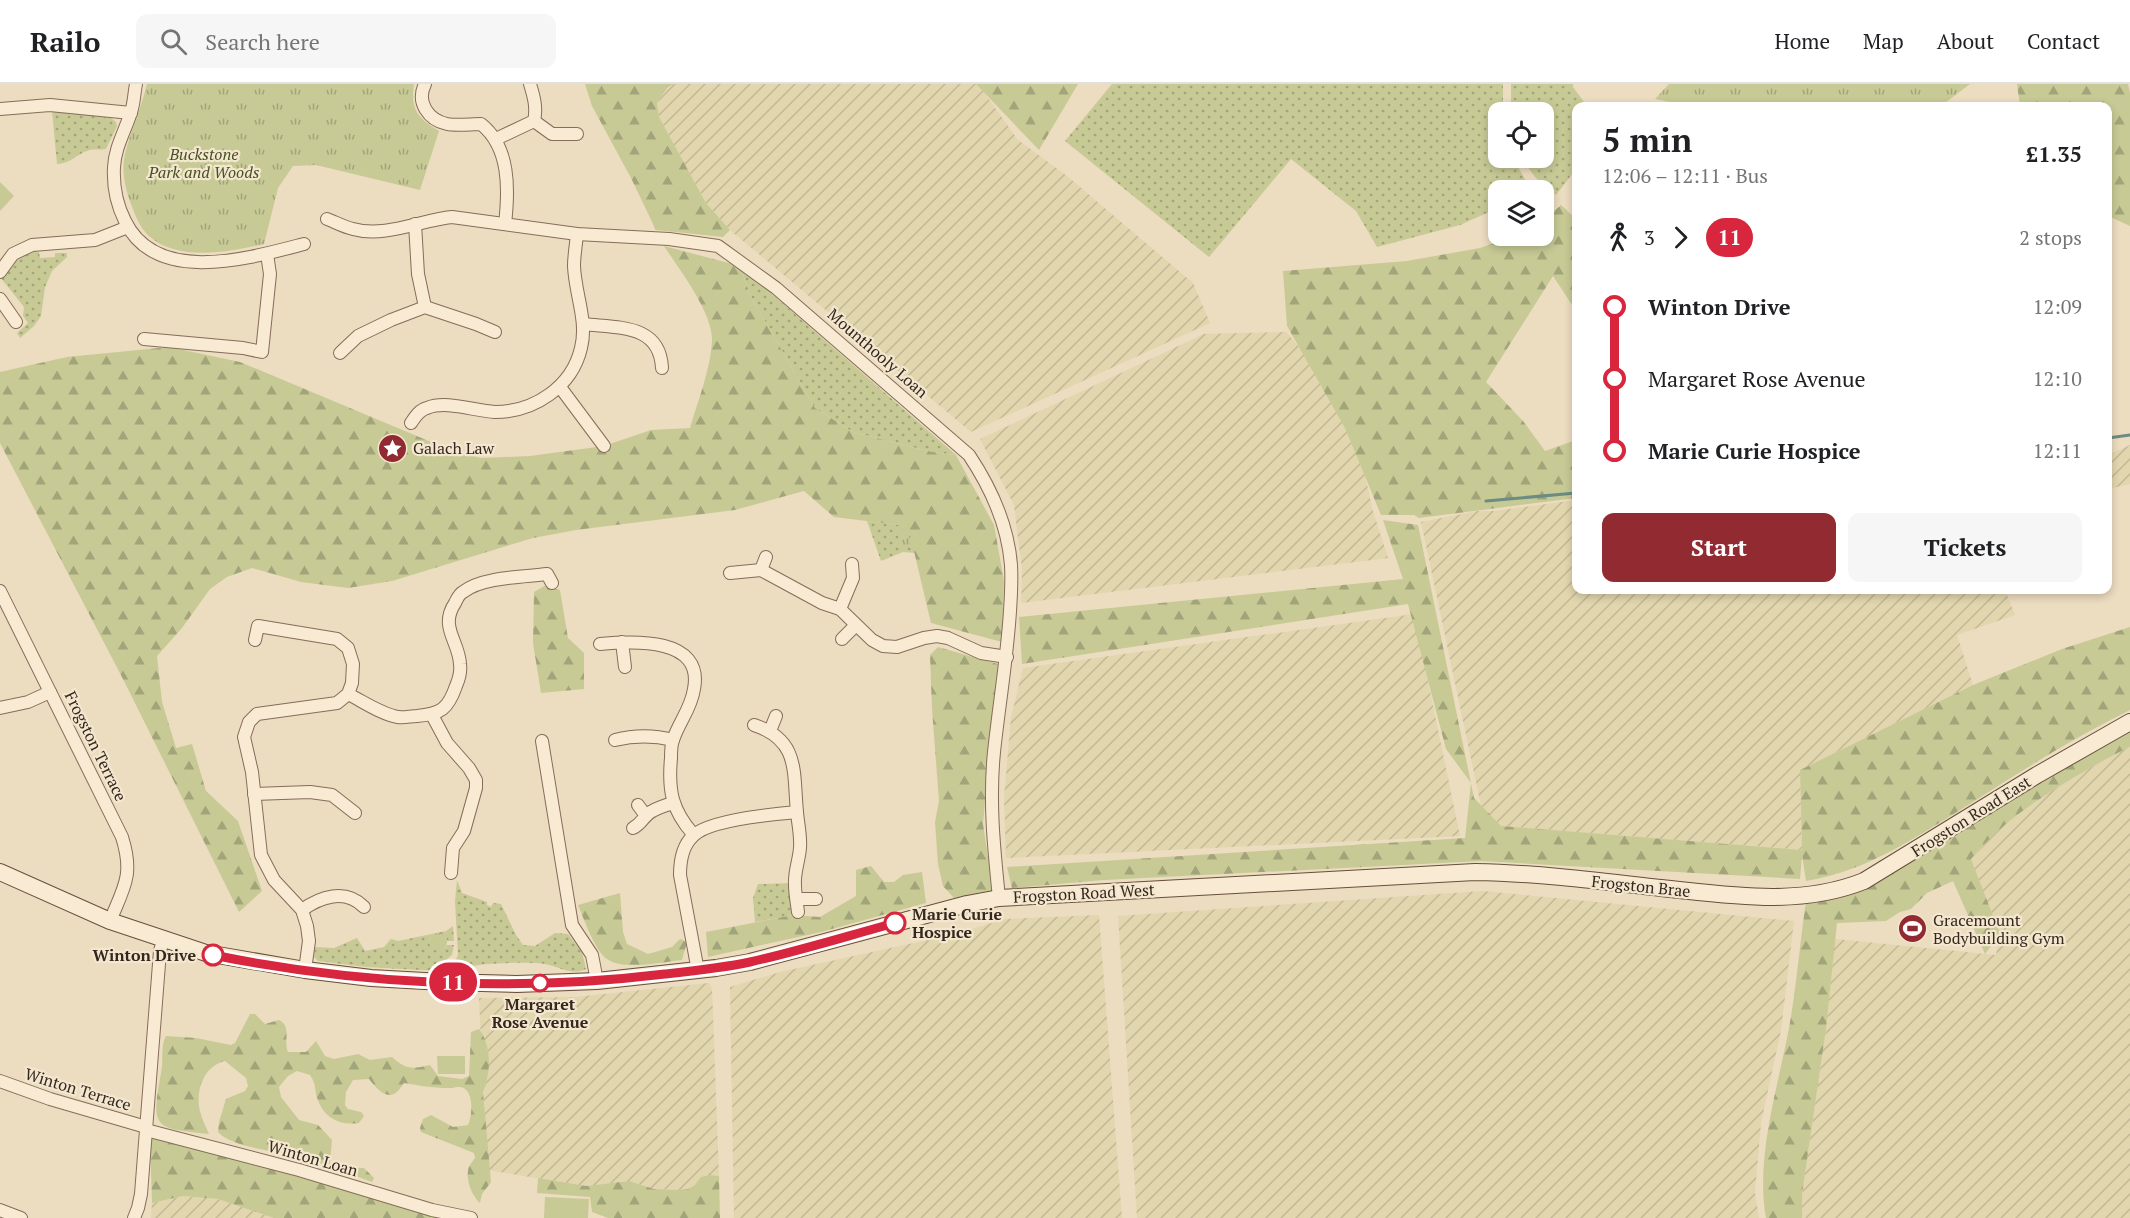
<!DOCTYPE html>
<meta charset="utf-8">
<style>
:root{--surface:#fff;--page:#f6f6f6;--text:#202124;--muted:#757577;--line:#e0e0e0;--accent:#922a32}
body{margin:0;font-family:"PT Serif",serif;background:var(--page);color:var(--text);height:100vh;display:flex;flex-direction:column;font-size:22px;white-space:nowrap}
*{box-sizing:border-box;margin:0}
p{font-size:20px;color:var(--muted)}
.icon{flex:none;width:33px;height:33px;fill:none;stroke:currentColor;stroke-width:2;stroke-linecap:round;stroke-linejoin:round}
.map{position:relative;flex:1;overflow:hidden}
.panel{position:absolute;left:1572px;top:18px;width:540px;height:492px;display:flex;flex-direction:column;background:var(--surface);border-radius:12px;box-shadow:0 3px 9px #0003}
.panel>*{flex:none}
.badge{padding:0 12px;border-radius:20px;font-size:21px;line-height:39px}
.fabs{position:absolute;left:1488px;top:18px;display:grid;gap:12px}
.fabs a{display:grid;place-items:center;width:66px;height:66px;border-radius:12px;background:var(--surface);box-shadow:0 3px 9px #0003;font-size:30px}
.map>.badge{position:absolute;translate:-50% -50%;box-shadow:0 0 0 3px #fff}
.legs{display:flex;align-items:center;gap:9px;height:66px;padding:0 30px;font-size:20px}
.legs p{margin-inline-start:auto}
.summary{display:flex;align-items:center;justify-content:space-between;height:102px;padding:0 30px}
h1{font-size:33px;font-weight:700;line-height:45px}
.action{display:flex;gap:12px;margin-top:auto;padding:12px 30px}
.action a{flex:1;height:69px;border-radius:12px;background:var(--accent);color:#fff;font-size:24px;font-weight:700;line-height:69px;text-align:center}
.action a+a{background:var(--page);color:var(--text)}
ul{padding:0 30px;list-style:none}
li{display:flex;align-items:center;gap:21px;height:72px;font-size:22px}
li i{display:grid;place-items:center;width:9px;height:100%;margin:0 8px;background:currentColor}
li i::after{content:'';width:15px;height:15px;margin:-8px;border:4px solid;border-radius:50%;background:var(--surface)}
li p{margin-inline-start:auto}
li:first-child i{background:linear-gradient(#0000 50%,currentColor 0)}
li:last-child i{background:linear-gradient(currentColor 50%,#0000 0)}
header{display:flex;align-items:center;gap:36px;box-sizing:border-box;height:84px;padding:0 30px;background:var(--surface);border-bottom:2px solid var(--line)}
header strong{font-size:28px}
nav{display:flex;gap:33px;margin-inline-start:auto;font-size:21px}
.search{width:420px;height:54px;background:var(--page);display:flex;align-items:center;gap:15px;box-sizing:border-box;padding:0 21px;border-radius:12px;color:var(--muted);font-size:22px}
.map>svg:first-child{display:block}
.farmland{fill:url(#farmland-furrows)}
.grass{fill:url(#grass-dots)}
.forest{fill:url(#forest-firs)}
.park{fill:url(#park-tufts)}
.pitch{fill:#c7ca95}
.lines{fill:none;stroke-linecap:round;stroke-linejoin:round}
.stream{stroke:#6b8c82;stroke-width:3}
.minor-casing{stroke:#856d59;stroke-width:14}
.secondary-casing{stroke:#674f3c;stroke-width:18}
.minor{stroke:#f8ead3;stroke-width:12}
.secondary{stroke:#f8ead3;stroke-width:16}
.line-1-casing{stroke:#fff;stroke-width:14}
.line-1{stroke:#d7263d;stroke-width:9}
.stop-1-dot{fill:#fff;stroke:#d7263d;stroke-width:3}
.labels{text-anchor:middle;stroke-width:4.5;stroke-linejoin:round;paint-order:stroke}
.park-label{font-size:16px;font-style:italic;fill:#485124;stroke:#f4e7cf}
.street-label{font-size:16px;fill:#35271d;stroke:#f4e7cf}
.poi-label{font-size:16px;fill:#35271d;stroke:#f4e7cf;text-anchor:start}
.stop-label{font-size:16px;font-weight:bold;fill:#35271d;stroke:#f4e7cf;text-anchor:start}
</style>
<header>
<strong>Railo</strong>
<div class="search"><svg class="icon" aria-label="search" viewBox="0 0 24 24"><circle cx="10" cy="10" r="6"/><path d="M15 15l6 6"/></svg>Search here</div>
<nav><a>Home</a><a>Map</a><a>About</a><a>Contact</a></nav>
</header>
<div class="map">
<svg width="2130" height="1134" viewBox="0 0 2130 1134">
<defs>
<pattern id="farmland-furrows" width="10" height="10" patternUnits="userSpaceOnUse" patternTransform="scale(1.5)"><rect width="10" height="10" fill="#e2d6ae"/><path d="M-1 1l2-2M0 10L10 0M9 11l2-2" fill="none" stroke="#c2b895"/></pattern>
<pattern id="grass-dots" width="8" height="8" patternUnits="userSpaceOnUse" patternTransform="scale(1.5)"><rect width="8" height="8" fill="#c7ca95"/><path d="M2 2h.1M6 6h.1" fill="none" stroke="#a2a479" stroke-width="1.8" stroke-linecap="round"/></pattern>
<pattern id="forest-firs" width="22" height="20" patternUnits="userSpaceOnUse" patternTransform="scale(1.5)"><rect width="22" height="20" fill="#c7ca95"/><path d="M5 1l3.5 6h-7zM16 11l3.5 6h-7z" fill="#a2a479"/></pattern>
<pattern id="park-tufts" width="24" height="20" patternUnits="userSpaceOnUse" patternTransform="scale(1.5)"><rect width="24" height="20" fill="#c7ca95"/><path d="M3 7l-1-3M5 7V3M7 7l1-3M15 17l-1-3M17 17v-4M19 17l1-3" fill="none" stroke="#a2a479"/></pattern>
</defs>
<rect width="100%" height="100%" fill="#ecdcc0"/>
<g class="farmland">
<polygon points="675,0 978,0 1018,56 1067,92 1193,199 1210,239 971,348 730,146 706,119 659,33 657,19 667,3"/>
<polygon points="1286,248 1314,280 1359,365 1373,427 1388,474 1021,519 1022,486 1014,421 980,355 1204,250"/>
<polygon points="2130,361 2130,400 2108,405 2108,369 2115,368"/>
<polygon points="1576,416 1576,506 2005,506 2015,531 1957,551 1973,601 1800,686 1802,766 1501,742 1481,722 1421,438 1477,427 1494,427"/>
<polygon points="1414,530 1460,752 1006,774 1004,714 1011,633 1023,584"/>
<polygon points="2130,663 2130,1134 1802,1134 1802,1110 1826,945 1835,855 1996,871 1999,849 1971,775 2002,741 2030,720 2111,671"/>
<polygon points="1483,807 1794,837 1781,946 1761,1039 1755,1109 1759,1134 1137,1134 1118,832"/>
<polygon points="1099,831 1122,1134 734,1134 730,903 780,888 955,850 1005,835"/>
<polygon points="709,899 712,904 719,1092 710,1091 688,1105 679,1106 654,1105 629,1097 586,1102 487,1086 479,914 575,913"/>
<polygon points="183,1112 218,1115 274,1134 151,1134 152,1119"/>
</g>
<g class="grass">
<polygon points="1112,0 1503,0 1503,28 1498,28 1498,74 1513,74 1531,106 1498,106 1498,124 1460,141 1377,163 1356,127 1291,75 1209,173 1065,57"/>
<polygon points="1511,0 1573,0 1573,3 1587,22 1576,22 1576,85 1556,111 1535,93 1521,74 1544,74 1544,28 1511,28"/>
<path d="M 52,27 L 111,34 L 116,38 L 117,42 L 106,65 C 101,66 95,65 90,66 C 77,69 73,79 57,80 Z"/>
<polygon points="30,167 39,168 40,174 55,173 55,169 67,169 67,173 52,187 45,203 41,232 34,242 20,254 17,249 28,239 23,232 24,223 0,193 15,174"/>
<polygon points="740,182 956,371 932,368 853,348 815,324 750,211"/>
<polygon points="867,437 909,442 916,469 903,468 881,477"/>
<path d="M 457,796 L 462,809 L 487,818 L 487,821 L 491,823 L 493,819 L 501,820 L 516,851 L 523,861 L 535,862 L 555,849 L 568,850 L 582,868 L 586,885 C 571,892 560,883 545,880 C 529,878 504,879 488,880 C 472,881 457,887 441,887 L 456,875 L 458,871 L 455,817 Z"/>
<polygon points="791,799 793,831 755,838 753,814 758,800"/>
<polygon points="453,842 454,857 447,857 446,853 430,853 429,859 445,864 447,861 454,861 452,871 441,880 438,887 366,883 318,877 314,873 315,863 334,864 357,854 365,867 384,863 391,855 398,857 446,847"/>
</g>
<g class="forest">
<polygon points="585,0 675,0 667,3 657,19 659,33 706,119 730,146 723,153 656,146 631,94 592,22"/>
<polygon points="976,0 1078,0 1039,66"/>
<polygon points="2017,0 2128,0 2130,9 2130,142 2108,132 2108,22 2020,22"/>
<polygon points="1561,121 1576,135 1576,227 1553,192 1486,298 1523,337 1545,367 1576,356 1576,414 1419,434 1414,431 1381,431 1345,344 1287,242 1283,187 1407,177 1480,164 1514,152 1544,152 1544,136"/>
<path d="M 664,162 L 740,182 L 750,211 L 815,324 L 853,348 L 932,368 L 956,371 L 994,441 L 1004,497 L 1002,558 L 931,539 L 908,442 L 834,433 L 804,407 L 735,426 L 576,446 L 533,454 L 392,497 L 348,504 L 301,498 L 252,484 L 227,493 L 210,505 L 182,544 L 157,572 L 162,618 L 176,664 L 192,660 L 206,707 L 238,737 L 262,807 L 239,828 L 124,597 L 0,359 L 0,288 L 67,273 L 169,263 L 240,278 L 455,368 L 481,374 L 530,372 L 604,362 L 651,346 L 690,344 C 698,316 710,287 712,258 C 714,230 679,185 664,162 Z"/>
<path d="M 1383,436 L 1418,441 L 1474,714 L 1501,742 L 1802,766 L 1800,686 L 1973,601 L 2062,565 L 2130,543 L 2130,626 C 2075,653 2024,685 1973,718 C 1919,751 1869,787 1806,797 L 1802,771 L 1800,795 L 1482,777 L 1104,796 L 1012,804 L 1007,783 L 1465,754 L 1471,699 L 1446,665 L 1408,520 L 1022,580 L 1019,533 L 1403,495 Z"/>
<polygon points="546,501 560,506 568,554 584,569 584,605 541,609 533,559 534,508"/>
<polygon points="938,563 998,580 983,740 993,806 954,814 943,802 938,780 935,738 939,717 932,625 930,571"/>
<path d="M 2130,638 L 2130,663 C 2110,672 2092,683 2073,694 C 2032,719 2002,738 1971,775 L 2000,850 L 1985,870 L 1953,797 L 1927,809 L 1911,825 L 1900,828 L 1886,837 L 1837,839 L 1826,945 L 1802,1110 L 1802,1134 L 1766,1134 C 1755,1074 1778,1003 1789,944 C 1797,900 1800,855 1807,811 L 1827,808 Z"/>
<polygon points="871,782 884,798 894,798 903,791 922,788 926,819 821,848 708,873 706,848 793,831 820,833 856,812 856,786"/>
<path d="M 620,809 L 623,848 L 627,860 L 648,870 L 672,863 L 680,855 L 687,858 L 682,876 C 662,878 624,887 607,875 C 595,867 584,835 578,821 Z"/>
<path d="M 250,930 L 255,930 L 265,940 L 279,936 C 292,942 283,957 288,968 L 306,968 L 316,957 L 325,972 L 334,975 L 358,970 L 370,976 L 392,973 C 406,986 412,985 430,981 L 438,992 L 462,995 L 469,992 L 471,948 L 479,945 C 492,962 491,989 483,1008 L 491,1098 L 482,1110 L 480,1119 C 473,1113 466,1098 468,1087 C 468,1083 472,1078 475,1074 L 474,1069 L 421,1048 L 420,1044 L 423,1035 L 431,1031 L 453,1043 L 468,1041 C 472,1032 474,1012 465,1005 C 462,1002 456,1003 452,1004 C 435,1004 421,1002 404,999 C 402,1002 397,1009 394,1010 C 384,1015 374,1001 369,995 L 353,996 L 346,1008 L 345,1021 L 348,1025 L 361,1028 L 364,1032 L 359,1039 C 339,1042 324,1034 317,1014 C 314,1004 317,1002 310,991 L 297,987 L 288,992 L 279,1003 L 281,1013 L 299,1036 L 318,1041 L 332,1056 L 330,1079 L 334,1083 L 364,1084 L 374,1094 L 372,1098 C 350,1090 328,1081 306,1075 C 284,1068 232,1064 218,1048 L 219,1038 L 226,1015 L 245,1007 L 248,1002 L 246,994 L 225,977 C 205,982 197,1002 199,1022 C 200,1031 205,1041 209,1050 C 153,1044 151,1045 161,989 C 164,976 160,963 166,952 L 196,954 L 231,961 L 235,959 Z"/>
<polygon points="156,1053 454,1134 274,1134 218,1115 183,1112 152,1119 150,1056"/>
<polygon points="710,1091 719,1092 720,1134 608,1134 592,1128 590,1113 537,1109 538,1094 586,1102 629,1097 654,1105 679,1106 688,1105 695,1101 701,1093"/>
</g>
<g class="park">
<path d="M 147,0 L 414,0 C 410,26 418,34 439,47 L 420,106 L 316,81 L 293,82 L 278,104 L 264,160 C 231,168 177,178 149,152 C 140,144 135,131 131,120 C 126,107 122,90 124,75 C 129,49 141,26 147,0 Z"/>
<polygon points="1669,0 1970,0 1941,22 1689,22 1655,15"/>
<polygon points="0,98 14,112 0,127"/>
<path d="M 904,445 C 909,449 911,456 910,463 L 902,465 L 897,463 L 899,446 Z"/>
<circle cx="438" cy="858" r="9"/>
</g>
<g class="pitch">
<polygon points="437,972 465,972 465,990 438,990"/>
<polygon points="545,1113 589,1115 588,1134 544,1134"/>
</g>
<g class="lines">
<g class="stream">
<polyline points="2108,354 2130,351"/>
<polyline points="1486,417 1576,409"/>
</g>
<defs>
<g id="minor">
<path d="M 136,0 C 134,10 134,22 130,31 C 124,49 115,64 114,83 C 113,101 117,121 125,137 C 156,202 250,174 304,160"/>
<path d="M 425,0 C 416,18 428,36 447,40 C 457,42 471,40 481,40 C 510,63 509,105 505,140"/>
<polyline points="0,25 50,21 131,29"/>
<polyline points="534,37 552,50 577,50"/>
<path d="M 496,55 L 534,37 C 537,24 534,13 530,0"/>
<path d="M 327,135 C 335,138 344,143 353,145 C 385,154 421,136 452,133 L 577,150 L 669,155 L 718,162 L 776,204 L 969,371 C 991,404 1008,442 1011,481 C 1012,497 1011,512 1010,527 C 1007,575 999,621 994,668 C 989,718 994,765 999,814"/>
<polyline points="415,140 418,190 425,223"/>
<polyline points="0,188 13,170 32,161 95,156 128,143"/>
<polyline points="0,215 16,238"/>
<path d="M 584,240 C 618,244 660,240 662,284"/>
<polyline points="144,255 243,264 262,268 270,190 267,170"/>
<polyline points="340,269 358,252 391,236 425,223 476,240 495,248"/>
<polyline points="560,303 604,362"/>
<path d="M 411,339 C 415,333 419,326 427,324 C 447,316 474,327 495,328 C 534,328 572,303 581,264 C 588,237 575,210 574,182 C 574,172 576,161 577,150"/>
<polyline points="761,486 766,473"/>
<polyline points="730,489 761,486 822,519 840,525 872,556 883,562 897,563 924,554 937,552 948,554 981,569 1007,573"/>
<path d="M 0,507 L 122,753 C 134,791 124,803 110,837"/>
<polyline points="840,525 853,494 852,480"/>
<polyline points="842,555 856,541"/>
<polyline points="255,556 258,542 337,555 348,564 353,580 352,599 348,610 337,619 257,630 249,638 244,653 252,688 261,771 274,796 302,826 307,842 309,857 305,886"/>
<polyline points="622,558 625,583"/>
<path d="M 600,560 C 634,557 704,553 694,605 C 691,625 679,638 673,656 C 671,661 671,669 671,674 C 668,707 672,726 693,750"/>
<path d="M 348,610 C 364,618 381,630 398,633 C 404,634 411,632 417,632 C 441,630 448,625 456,602 C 459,595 461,587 460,580 C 459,557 439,543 455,519 C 457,515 459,510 463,508 C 482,493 523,493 547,490 L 552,499"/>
<polyline points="0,624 28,618 50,608"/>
<polyline points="432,631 447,659 469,684 476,696 476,704 464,747 453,764 451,789"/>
<path d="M 754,641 C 800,656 793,688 797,728 C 798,740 801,752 800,764 C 799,777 794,788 795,801 C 795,810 797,819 798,828"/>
<polyline points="770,647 776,632"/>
<path d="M 615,656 C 635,651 653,651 673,656"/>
<polyline points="542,657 572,841 592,871 597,897"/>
<polyline points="254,710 310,708 332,711 355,729"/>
<polyline points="638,721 646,732"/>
<path d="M 633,744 C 641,740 642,735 648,730 C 655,724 664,722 673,719"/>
<polyline points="797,815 816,815"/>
<path d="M 302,826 C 320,813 345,804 364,823"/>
<path d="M 698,887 L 680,791 C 680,777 682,762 693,752 C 708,736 774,730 797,728"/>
<polyline points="0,997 50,1015 146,1043"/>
<polyline points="146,1046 299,1086 432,1126 471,1134"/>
<polyline points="0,1126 21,1134"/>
<polyline points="134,1134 138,1124 141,1110 160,867 163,856"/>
</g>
<path id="secondary" d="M 0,788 L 110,837 L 206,869 L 305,886 L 371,894 L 443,898 L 517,900 L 597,897 L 716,884 L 750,878 L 967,820 L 999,814 L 1475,788 C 1537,789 1600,797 1661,804 C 1729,811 1799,823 1864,797 L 2037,691 L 2130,638"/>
</defs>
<use href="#minor" class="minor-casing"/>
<use href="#secondary" class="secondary-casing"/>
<use href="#minor" class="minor"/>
<use href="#secondary" class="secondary"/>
</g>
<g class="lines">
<defs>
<path id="line-1" d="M 213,871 C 361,901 516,908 665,890 C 693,887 722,884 750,878 C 799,867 847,852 895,839"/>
</defs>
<use href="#line-1" class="line-1-casing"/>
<use href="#line-1" class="line-1"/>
</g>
<defs>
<symbol id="sight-disc" viewBox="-11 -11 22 22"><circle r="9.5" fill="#922a32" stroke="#f4e7cf"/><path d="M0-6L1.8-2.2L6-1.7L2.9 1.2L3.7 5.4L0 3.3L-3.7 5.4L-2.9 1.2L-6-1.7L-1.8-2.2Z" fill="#fff"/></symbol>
<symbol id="stadium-disc" viewBox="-11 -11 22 22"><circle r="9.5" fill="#922a32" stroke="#f4e7cf"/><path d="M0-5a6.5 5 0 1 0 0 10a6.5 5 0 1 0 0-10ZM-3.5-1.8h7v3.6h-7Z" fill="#fff"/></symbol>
</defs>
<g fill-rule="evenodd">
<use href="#sight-disc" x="376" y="348" width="33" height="33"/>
<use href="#stadium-disc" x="1896" y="828" width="33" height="33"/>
</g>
<g class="stop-1-dot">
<circle cx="895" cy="839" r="10"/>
<circle cx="213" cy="871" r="10"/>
<circle cx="540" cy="899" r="8"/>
</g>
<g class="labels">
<g class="park-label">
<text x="204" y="76">Buckstone<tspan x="204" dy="18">Park and Woods</tspan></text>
</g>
<g class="street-label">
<text transform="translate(878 269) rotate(41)" y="6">Mounthooly Loan</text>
<text transform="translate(96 662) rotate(64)" y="6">Frogston Terrace</text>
<text transform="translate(1971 732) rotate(-32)" y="6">Frogston Road East</text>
<text transform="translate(1641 802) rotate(6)" y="6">Frogston Brae</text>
<text transform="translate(1084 809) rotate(-3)" y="6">Frogston Road West</text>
<text transform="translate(78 1005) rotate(17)" y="6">Winton Terrace</text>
<text transform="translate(313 1074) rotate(16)" y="6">Winton Loan</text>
</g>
<g class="poi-label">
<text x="413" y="370">Galach Law</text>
<text x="1933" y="842">Gracemount<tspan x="1933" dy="18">Bodybuilding Gym</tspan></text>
</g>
<g class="stop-label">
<text x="912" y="836">Marie Curie<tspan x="912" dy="18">Hospice</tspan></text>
<text x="196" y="877" text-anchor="end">Winton Drive</text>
<text x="540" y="926" text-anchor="middle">Margaret<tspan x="540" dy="18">Rose Avenue</tspan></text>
</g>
</g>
</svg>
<div class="fabs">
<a><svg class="icon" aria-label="locate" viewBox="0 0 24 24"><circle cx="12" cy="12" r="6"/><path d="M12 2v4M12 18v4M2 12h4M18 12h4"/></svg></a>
<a><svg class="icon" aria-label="layers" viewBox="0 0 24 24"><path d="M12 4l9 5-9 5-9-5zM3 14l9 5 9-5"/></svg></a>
</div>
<b class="badge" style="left:453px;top:898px;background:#d7263d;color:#fff">11</b>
<section class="panel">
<div class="summary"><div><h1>5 min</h1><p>12:06 – 12:11 · Bus</p></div><b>£1.35</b></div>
<div class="legs"><svg class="icon" aria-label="walk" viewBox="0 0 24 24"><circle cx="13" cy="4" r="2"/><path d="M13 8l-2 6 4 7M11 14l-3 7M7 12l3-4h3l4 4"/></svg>3<svg class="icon" aria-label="forward" viewBox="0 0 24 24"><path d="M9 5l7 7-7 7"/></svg><b class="badge" style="background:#d7263d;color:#fff">11</b><p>2 stops</p></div>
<ul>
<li><i style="color:#d7263d"></i><b>Winton Drive</b><p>12:09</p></li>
<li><i style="color:#d7263d"></i><span>Margaret Rose Avenue</span><p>12:10</p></li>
<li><i style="color:#d7263d"></i><b>Marie Curie Hospice</b><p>12:11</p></li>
</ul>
<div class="action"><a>Start</a><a>Tickets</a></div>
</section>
</div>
